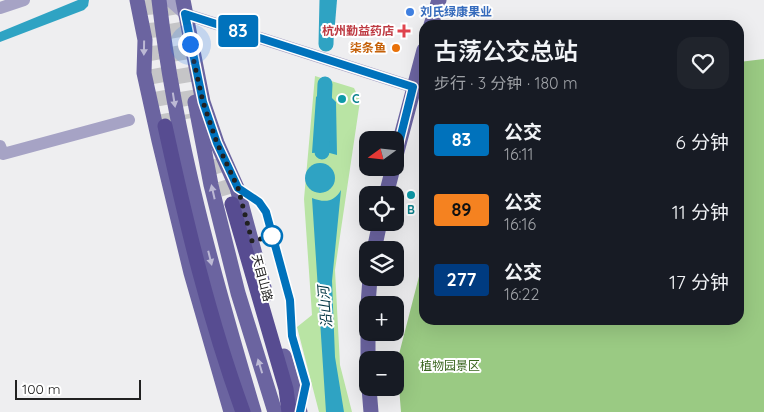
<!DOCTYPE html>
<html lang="zh">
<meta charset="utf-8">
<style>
:root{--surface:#171b24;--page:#20242c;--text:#f1f3f6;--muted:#9ea1a6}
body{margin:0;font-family:Quicksand,"Noto Sans SC",sans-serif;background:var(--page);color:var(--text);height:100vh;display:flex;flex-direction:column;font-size:19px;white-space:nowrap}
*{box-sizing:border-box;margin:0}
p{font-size:16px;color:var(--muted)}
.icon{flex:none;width:28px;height:28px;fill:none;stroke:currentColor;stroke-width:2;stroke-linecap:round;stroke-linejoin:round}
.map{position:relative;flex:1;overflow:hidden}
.drawer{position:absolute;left:419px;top:20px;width:325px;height:305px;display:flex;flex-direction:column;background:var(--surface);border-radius:15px;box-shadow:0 5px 20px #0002}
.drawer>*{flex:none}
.badge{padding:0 10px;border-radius:4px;font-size:18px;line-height:32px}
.needle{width:32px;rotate:255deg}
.controls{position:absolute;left:359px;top:131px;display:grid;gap:10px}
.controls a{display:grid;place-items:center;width:45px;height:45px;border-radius:10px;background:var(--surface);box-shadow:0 5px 20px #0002;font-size:25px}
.scale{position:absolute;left:15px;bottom:12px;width:126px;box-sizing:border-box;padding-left:5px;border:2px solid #212121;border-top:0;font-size:14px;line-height:18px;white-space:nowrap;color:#212121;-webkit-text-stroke:4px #fff;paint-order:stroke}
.you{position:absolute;width:25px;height:25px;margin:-12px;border:4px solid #fff;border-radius:50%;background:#1a73e8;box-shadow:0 0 0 8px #1a73e833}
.map>.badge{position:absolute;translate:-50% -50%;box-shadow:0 0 0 2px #fff}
.round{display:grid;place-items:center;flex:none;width:52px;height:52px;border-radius:15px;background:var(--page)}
.summary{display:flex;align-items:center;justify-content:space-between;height:85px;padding:0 15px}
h1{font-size:24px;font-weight:600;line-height:38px}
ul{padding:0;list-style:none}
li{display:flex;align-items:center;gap:15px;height:70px;padding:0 15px}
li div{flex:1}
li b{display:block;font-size:19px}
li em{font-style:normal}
li .badge{min-width:55px;font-weight:700;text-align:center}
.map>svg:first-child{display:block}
.green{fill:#b9e4a4}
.forest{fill:#9aca83}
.water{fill:#2fa3c3}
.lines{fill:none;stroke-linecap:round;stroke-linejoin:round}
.river{stroke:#2fa3c3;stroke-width:15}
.highway-tunnel{stroke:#c5c5c7;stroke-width:15;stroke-dasharray:15 8;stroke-linecap:butt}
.minor{stroke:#a6a3c5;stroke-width:12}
.major{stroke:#6b64a0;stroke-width:15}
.highway{stroke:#574c91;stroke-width:15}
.oneway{fill:#bcb9d4}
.line-casing{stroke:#fff;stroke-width:11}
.line{stroke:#0072bc;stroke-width:8}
.walk{stroke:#212121;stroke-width:5;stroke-dasharray:0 9}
.shop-dot{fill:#3f7fe0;stroke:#fff;stroke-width:2}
.health-dot{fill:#e0444e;stroke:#fff;stroke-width:2}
.food-dot{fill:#e8710a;stroke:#fff;stroke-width:2}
.culture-dot{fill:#0f9aa8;stroke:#fff;stroke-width:2}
.stop-dot{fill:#fff;stroke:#0072bc;stroke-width:2.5}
.labels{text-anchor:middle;stroke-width:4;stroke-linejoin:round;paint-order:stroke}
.shop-label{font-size:12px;font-weight:bold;fill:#366cbe;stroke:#fff;text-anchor:start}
.health-label{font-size:12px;font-weight:bold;fill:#be3a42;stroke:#fff;text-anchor:end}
.food-label{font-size:12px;font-weight:bold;fill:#c56008;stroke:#fff;text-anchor:end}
.culture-label{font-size:12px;font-weight:bold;fill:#0d838f;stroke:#fff;text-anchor:start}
.street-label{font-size:12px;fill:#212121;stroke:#fff}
.park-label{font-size:12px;fill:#38641e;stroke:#fff}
.water-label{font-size:14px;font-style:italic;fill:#003442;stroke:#fff}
</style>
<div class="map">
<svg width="764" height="412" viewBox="0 0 764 412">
<rect width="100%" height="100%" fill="#eeeef0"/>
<polygon class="green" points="315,76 354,88 360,101 335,270 340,365 352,412 319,412 297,327 312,315 304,199"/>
<polygon class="forest" points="764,59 764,412 401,412 397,362 424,257 424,320 739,320 739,62"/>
<g class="water">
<polygon points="78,0 89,0 88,6 84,10 0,42 0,32"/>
<polygon points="321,0 337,0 334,36 327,40 322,34"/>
<polygon points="324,90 336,102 337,155 326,152 312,153 316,97"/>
<circle cx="320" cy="178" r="15"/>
<path d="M 341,190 L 332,281 L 335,357 L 344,412 L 326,412 L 312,198 C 325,203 334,202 341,190 Z"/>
</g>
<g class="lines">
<g class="river">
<polyline points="326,44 327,0"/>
<polyline points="322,152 325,84"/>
</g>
<g class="highway-tunnel">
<polyline points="147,0 152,55 165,126"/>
<polyline points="172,0 192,118"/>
<polyline points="218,158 232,204"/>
</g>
<g class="minor">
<polyline points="169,0 185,14 413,87"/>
<polyline points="0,8 24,0"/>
<polyline points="0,146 3,154 129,120"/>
</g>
<g class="major">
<polyline points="137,0 145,40 144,73 159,141 191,273 231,412"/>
<path d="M 159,0 C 175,140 214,277 254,412"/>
<polyline points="183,0 203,102 217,143 237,188 266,295"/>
<polyline points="431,25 439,0"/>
<polyline points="195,102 211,185 238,293 275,412"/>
<polyline points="395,159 424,50"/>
<polyline points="386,195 393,168"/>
<polyline points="374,250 380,222"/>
<polyline points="368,305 370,278"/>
<polyline points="368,327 368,364"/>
<polyline points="284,356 300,412"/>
<polyline points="369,388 371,412"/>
</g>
<g class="highway">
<path d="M 165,126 C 186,222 209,319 243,412"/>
<polyline points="232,204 286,389 289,412"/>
</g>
</g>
<defs><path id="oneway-solid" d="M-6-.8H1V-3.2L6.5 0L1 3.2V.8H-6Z" transform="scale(1.25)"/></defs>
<g class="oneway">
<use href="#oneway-solid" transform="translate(144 48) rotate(91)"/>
<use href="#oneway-solid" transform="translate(174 100) rotate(81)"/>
<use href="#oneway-solid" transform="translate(213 192) rotate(-103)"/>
<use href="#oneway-solid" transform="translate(210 258) rotate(76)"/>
<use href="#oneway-solid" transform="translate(260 366) rotate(-107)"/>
</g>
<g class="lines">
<defs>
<polyline id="line" points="300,412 306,384 292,336 290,300 266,212 259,202 238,188 217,143 203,102 185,14 413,87 395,159"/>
</defs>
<use href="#line" class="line-casing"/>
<use href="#line" class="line"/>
<polyline class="walk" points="190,44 203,102 217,143 238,188 252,241 272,236"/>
</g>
<circle class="shop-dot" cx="410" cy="12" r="5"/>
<path class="health-dot" d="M401.5 23.5h5v5h5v5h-5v5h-5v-5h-5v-5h5z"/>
<circle class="food-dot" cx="396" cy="48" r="5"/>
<g class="culture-dot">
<circle cx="342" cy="99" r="5"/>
<circle cx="411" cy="195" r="5"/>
</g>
<circle class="stop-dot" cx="272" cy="236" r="10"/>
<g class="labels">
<g class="shop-label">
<text x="420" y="16">刘氏绿康果业</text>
</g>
<g class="health-label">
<text x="394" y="35">杭州勤益药店</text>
</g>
<g class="food-label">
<text x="386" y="52">柒条鱼</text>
</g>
<g class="culture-label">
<text x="352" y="103">C</text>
<text x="411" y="214" text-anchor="middle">B</text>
</g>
<g class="street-label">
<text transform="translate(262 278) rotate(75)" y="4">天目山路</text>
</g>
<g class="park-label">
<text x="450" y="370">植物园景区</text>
</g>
<g class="water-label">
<text transform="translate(325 307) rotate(-95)" y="5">沿山河</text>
</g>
</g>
</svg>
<div class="controls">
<a><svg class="needle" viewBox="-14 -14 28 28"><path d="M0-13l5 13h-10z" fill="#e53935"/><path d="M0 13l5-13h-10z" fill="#9ea1a6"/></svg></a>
<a><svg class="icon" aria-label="locate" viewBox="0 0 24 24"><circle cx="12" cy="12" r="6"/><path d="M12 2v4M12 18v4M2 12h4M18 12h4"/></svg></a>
<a><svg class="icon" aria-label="layers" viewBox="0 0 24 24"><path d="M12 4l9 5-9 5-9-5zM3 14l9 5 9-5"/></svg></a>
<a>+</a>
<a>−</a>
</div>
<div class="scale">100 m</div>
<div class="you" style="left:190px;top:44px"></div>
<b class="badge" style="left:238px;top:31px;background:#0072bc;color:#fff">83</b>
<section class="drawer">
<div class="summary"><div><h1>古荡公交总站</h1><p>步行 · 3 分钟 · 180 m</p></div><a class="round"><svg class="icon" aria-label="heart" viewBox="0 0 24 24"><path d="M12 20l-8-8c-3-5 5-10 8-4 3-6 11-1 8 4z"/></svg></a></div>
<ul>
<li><span class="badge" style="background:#0072bc;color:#fff">83</span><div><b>公交</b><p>16:11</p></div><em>6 分钟</em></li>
<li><span class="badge" style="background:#f58220;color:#111">89</span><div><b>公交</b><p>16:16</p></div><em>11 分钟</em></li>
<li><span class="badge" style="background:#003b80;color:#fff">277</span><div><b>公交</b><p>16:22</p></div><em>17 分钟</em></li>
</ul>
</section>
</div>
